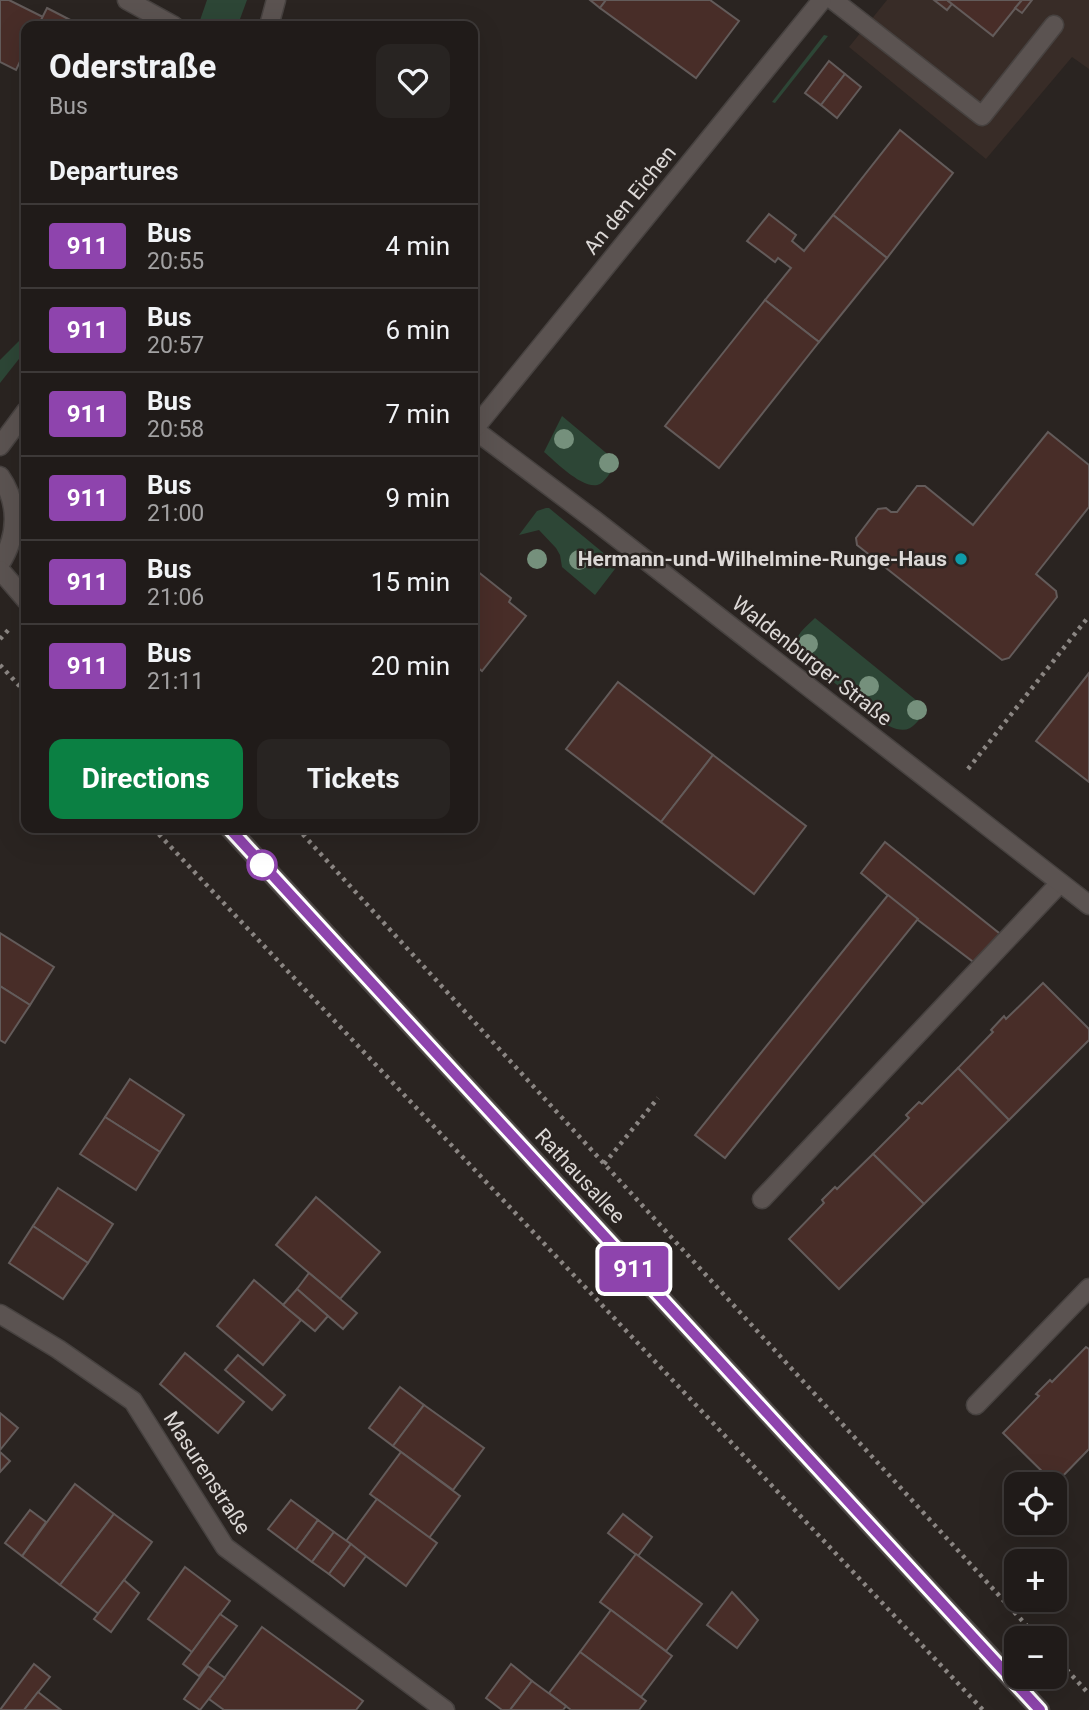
<!DOCTYPE html>
<meta charset="utf-8">
<style>
:root{--surface:#201b19;--page:#282422;--text:#f1f3f6;--muted:#a2a1a2;--line:#3d3938;--accent:#0b8043}
body{margin:0;font-family:Roboto,sans-serif;background:var(--page);color:var(--text);height:100vh;display:flex;flex-direction:column;font-size:26px;white-space:nowrap}
*{box-sizing:border-box;margin:0}
p{font-size:23px;color:var(--muted)}
.icon{flex:none;width:38px;height:38px;fill:none;stroke:currentColor;stroke-width:2;stroke-linecap:round;stroke-linejoin:round}
.map{position:relative;flex:1;overflow:hidden}
.sheet{position:absolute;left:21px;top:21px;width:457px;height:812px;display:flex;flex-direction:column;background:var(--surface);border-radius:14px;box-shadow:0 7px 28px #0002,0 0 0 2px var(--line)}
.sheet>*{flex:none}
.badge{padding:0 14px;border-radius:5px;font-size:24px;line-height:46px}
.controls{position:absolute;left:1004px;top:1472px;display:grid;gap:14px}
.controls a{display:grid;place-items:center;width:63px;height:63px;border-radius:14px;background:var(--surface);box-shadow:0 7px 28px #0002,0 0 0 2px var(--line);font-size:35px}
.map>.badge{position:absolute;translate:-50% -50%;box-shadow:0 0 0 4px #fff}
h2{padding:0 28px;font-size:26px;line-height:63px}
.round{display:grid;place-items:center;flex:none;width:74px;height:74px;border-radius:14px;background:var(--page)}
.headline{display:flex;align-items:center;justify-content:space-between;height:119px;padding:0 28px}
h1{font-size:33px;font-weight:700;line-height:52px}
.action{display:flex;gap:14px;margin-top:auto;padding:14px 28px}
.action a{flex:1;height:80px;border-radius:14px;background:var(--accent);color:#fff;font-size:28px;font-weight:700;line-height:80px;text-align:center}
.action a+a{background:var(--page);color:var(--text)}
ul{padding:0;list-style:none}
li{display:flex;align-items:center;gap:21px;height:84px;padding:0 28px;border-top:2px solid var(--line)}
li div{flex:1}
li b{display:block;font-size:26px}
li em{font-style:normal}
li .badge{min-width:77px;font-weight:700;text-align:center}
.map>svg:first-child{display:block}
.built{fill:#382c27}
.green{fill:#2d4636}
.building{fill:#482d28;stroke:#635b5a;stroke-width:2}
.lines{fill:none;stroke-linecap:round;stroke-linejoin:round}
.lane-casing{stroke:#474240;stroke-width:21}
.street-casing{stroke:#474240;stroke-width:21}
.secondary-casing{stroke:#474240;stroke-width:21}
.path{stroke:#8b8683;stroke-width:4.5;stroke-dasharray:3.5 5;stroke-linecap:butt}
.lane{stroke:#5b5351;stroke-width:18}
.street{stroke:#5b5351;stroke-width:18}
.secondary{stroke:#5b5351;stroke-width:18}
.tree{fill:#75907c}
.line-casing{stroke:#fff;stroke-width:16}
.line{stroke:#8e44ad;stroke-width:10}
.culture-dot{fill:#0f9aa8;stroke:#2a2421;stroke-width:2.5}
.stop-dot{fill:#fff;stroke:#8e44ad;stroke-width:3.5}
.labels{text-anchor:middle;stroke-width:5;stroke-linejoin:round;paint-order:stroke}
.street-label{font-size:21px;fill:#dcd8d6;stroke:#2a2421}
.poi-label{font-size:21px;font-weight:bold;fill:#dcd8d6;stroke:#2a2421;text-anchor:end}
</style>
<div class="map">
<svg width="1089" height="1710" viewBox="0 0 1089 1710">
<rect width="100%" height="100%" fill="#2a2421"/>
<polygon class="built" points="887,0 1089,0 1089,69 1072,57 986,159 849,47"/>
<g class="green">
<polygon points="207,0 247,0 240,19 234,26 198,26"/>
<polygon points="824,35 828,36 775,103 772,102"/>
<polygon points="26,334 26,350 0,383 0,360"/>
<path d="M 562,416 L 617,462 C 612,469 607,480 600,484 C 585,492 556,462 544,452 Z"/>
<polygon points="546,508 549,508 618,565 595,595 562,567 560,555 556,548 539,530 519,535 537,511"/>
<path d="M 815,618 L 927,709 C 915,725 910,736 889,726 L 798,654 C 790,638 804,629 815,618 Z"/>
</g>
<g class="building">
<polygon points="0,0 9,0 43,17 38,26 26,26 26,49 16,70 0,62"/>
<polygon points="590,0 606,0 600,8"/>
<polygon points="606,0 710,0 739,21 696,78 600,8"/>
<polygon points="934,0 947,0 952,4 947,10"/>
<polygon points="947,0 1022,0 993,36"/>
<polygon points="1022,0 1032,0 1022,13 1015,8"/>
<polygon points="47,8 82,26 38,26"/>
<polygon points="829,61 845,74 821,105 805,93"/>
<polygon points="845,74 861,87 837,118 821,105"/>
<polygon points="900,130 953,173 887,258 833,215"/>
<polygon points="769,214 796,235 792,241 804,251 833,215 887,258 819,342 765,300 791,268 778,258 775,262 747,241"/>
<polygon points="765,300 819,342 719,468 665,426"/>
<polygon points="1048,432 1089,465 1089,507 1036,574 1056,591 1057,597 1009,658 1002,660 857,545 856,538 878,509 886,508 891,512 897,512 917,486 925,486 973,525"/>
<polygon points="472,567 511,598 509,602 526,616 482,671 472,663"/>
<polygon points="1089,673 1089,782 1036,741"/>
<polygon points="618,682 713,755 661,822 566,749"/>
<polygon points="713,755 806,826 754,894 661,822"/>
<polygon points="885,842 1004,937 980,967 910,914 861,873"/>
<polygon points="888,895 918,919 725,1158 695,1135"/>
<polygon points="0,933 54,967 30,1005 0,986"/>
<polygon points="1043,983 1089,1029 1089,1040 1009,1120 958,1068 993,1032 991,1030 1004,1016 1006,1019"/>
<polygon points="0,986 30,1005 5,1043 0,1040"/>
<polygon points="958,1068 1009,1120 924,1204 873,1154 909,1118 906,1115 919,1102 922,1104"/>
<polygon points="130,1079 184,1115 160,1152 105,1117"/>
<polygon points="105,1117 160,1152 136,1190 80,1154"/>
<polygon points="873,1154 924,1204 839,1289 789,1239 824,1203 822,1200 835,1187 837,1189"/>
<polygon points="58,1188 113,1224 88,1263 33,1226"/>
<polygon points="316,1197 380,1252 340,1299 276,1245"/>
<polygon points="33,1226 88,1263 63,1299 9,1263"/>
<polygon points="309,1273 357,1313 343,1329 297,1289"/>
<polygon points="254,1280 301,1320 263,1365 217,1326"/>
<polygon points="297,1289 328,1316 315,1331 283,1305"/>
<polygon points="1086,1347 1089,1349 1089,1449 1055,1484 1003,1433 1039,1396 1036,1394 1050,1380 1052,1382"/>
<polygon points="185,1353 244,1402 218,1433 160,1384"/>
<polygon points="238,1355 285,1395 272,1410 225,1370"/>
<polygon points="400,1387 424,1405 393,1446 369,1428"/>
<polygon points="424,1405 484,1448 453,1490 393,1446"/>
<polygon points="0,1413 18,1428 0,1450"/>
<polygon points="0,1452 10,1461 0,1472"/>
<polygon points="401,1452 460,1496 429,1538 370,1494"/>
<polygon points="75,1484 114,1514 60,1585 22,1556"/>
<polygon points="377,1499 437,1543 406,1586 346,1541"/>
<polygon points="291,1500 318,1520 296,1550 268,1529"/>
<polygon points="30,1510 46,1522 22,1556 5,1543"/>
<polygon points="114,1514 152,1542 99,1614 60,1585"/>
<polygon points="623,1514 652,1537 638,1556 608,1533"/>
<polygon points="318,1520 334,1532 312,1562 296,1550"/>
<polygon points="334,1532 351,1544 329,1574 312,1562"/>
<polygon points="351,1544 366,1556 344,1586 329,1574"/>
<polygon points="636,1554 702,1604 666,1651 600,1602"/>
<polygon points="185,1567 230,1601 192,1652 148,1619"/>
<polygon points="124,1580 139,1593 111,1632 94,1619"/>
<polygon points="732,1592 758,1620 737,1648 707,1625"/>
<polygon points="611,1610 672,1656 641,1697 580,1652"/>
<polygon points="220,1614 237,1626 199,1676 183,1664"/>
<polygon points="262,1627 363,1701 356,1710 224,1710 209,1699"/>
<polygon points="580,1652 646,1701 639,1710 571,1710 549,1693"/>
<polygon points="34,1664 50,1677 24,1710 0,1710"/>
<polygon points="511,1664 532,1681 510,1710 502,1710 486,1698"/>
<polygon points="208,1666 225,1678 200,1710 184,1699"/>
<polygon points="532,1681 566,1706 563,1710 510,1710"/>
<polygon points="38,1692 61,1710 24,1710"/>
</g>
<g class="lines">
<defs>
<g id="lane">
<polyline points="127,0 174,26"/>
<polyline points="833,0 982,116 1054,25"/>
<polyline points="762,1199 1060,883"/>
<polyline points="976,1405 1089,1288"/>
</g>
<g id="street">
<polyline points="269,26 276,0"/>
<polyline points="472,428 593,519 1089,905"/>
<polyline points="474,429 822,0"/>
<polyline points="0,446 26,411"/>
<polyline points="0,1314 58,1349 133,1401 225,1547 445,1710"/>
</g>
<g id="secondary">
<path d="M 0,476 C 19,503 18,536 0,564"/>
<polyline points="0,570 26,600"/>
<polyline points="229,828 1040,1710"/>
</g>
</defs>
<use href="#lane" class="lane-casing"/>
<use href="#street" class="street-casing"/>
<use href="#secondary" class="secondary-casing"/>
<g class="path">
<polyline points="0,639 11,627"/>
<polyline points="0,665 26,693"/>
<polyline points="968,769 1089,616"/>
<polyline points="153,828 983,1710"/>
<polyline points="297,828 1038,1638"/>
<polyline points="604,1164 658,1098"/>
<polyline points="1055,1657 1089,1694"/>
</g>
<use href="#lane" class="lane"/>
<use href="#street" class="street"/>
<use href="#secondary" class="secondary"/>
</g>
<g class="tree">
<circle cx="564" cy="439" r="10"/>
<circle cx="609" cy="463" r="10"/>
<circle cx="537" cy="559" r="10"/>
<circle cx="579" cy="560" r="10"/>
<circle cx="808" cy="644" r="10"/>
<circle cx="869" cy="686" r="10"/>
<circle cx="917" cy="710" r="10"/>
</g>
<g class="lines">
<defs>
<polyline id="line" points="229,828 1040,1710"/>
</defs>
<use href="#line" class="line-casing"/>
<use href="#line" class="line"/>
</g>
<circle class="culture-dot" cx="961" cy="559" r="7"/>
<circle class="stop-dot" cx="262" cy="865" r="14"/>
<g class="labels">
<g class="street-label">
<text transform="translate(630 200) rotate(-51)" y="7">An den Eichen</text>
<text transform="translate(812 661) rotate(38)" y="7">Waldenburger Straße</text>
<text transform="translate(580 1176) rotate(47)" y="7">Rathausallee</text>
<text transform="translate(207 1473) rotate(57)" y="7">Masurenstraße</text>
</g>
<g class="poi-label">
<text x="947" y="566">Hermann-und-Wilhelmine-Runge-Haus</text>
</g>
</g>
</svg>
<div class="controls">
<a><svg class="icon" aria-label="locate" viewBox="0 0 24 24"><circle cx="12" cy="12" r="6"/><path d="M12 2v4M12 18v4M2 12h4M18 12h4"/></svg></a>
<a>+</a>
<a>−</a>
</div>
<b class="badge" style="left:634px;top:1269px;background:#8e44ad;color:#fff">911</b>
<section class="sheet">
<div class="headline"><div><h1>Oderstraße</h1><p>Bus</p></div><a class="round"><svg class="icon" aria-label="heart" viewBox="0 0 24 24"><path d="M12 20l-8-8c-3-5 5-10 8-4 3-6 11-1 8 4z"/></svg></a></div>
<h2>Departures</h2>
<ul>
<li><span class="badge" style="background:#8e44ad;color:#fff">911</span><div><b>Bus</b><p>20:55</p></div><em>4 min</em></li>
<li><span class="badge" style="background:#8e44ad;color:#fff">911</span><div><b>Bus</b><p>20:57</p></div><em>6 min</em></li>
<li><span class="badge" style="background:#8e44ad;color:#fff">911</span><div><b>Bus</b><p>20:58</p></div><em>7 min</em></li>
<li><span class="badge" style="background:#8e44ad;color:#fff">911</span><div><b>Bus</b><p>21:00</p></div><em>9 min</em></li>
<li><span class="badge" style="background:#8e44ad;color:#fff">911</span><div><b>Bus</b><p>21:06</p></div><em>15 min</em></li>
<li><span class="badge" style="background:#8e44ad;color:#fff">911</span><div><b>Bus</b><p>21:11</p></div><em>20 min</em></li>
</ul>
<div class="action"><a>Directions</a><a>Tickets</a></div>
</section>
</div>
